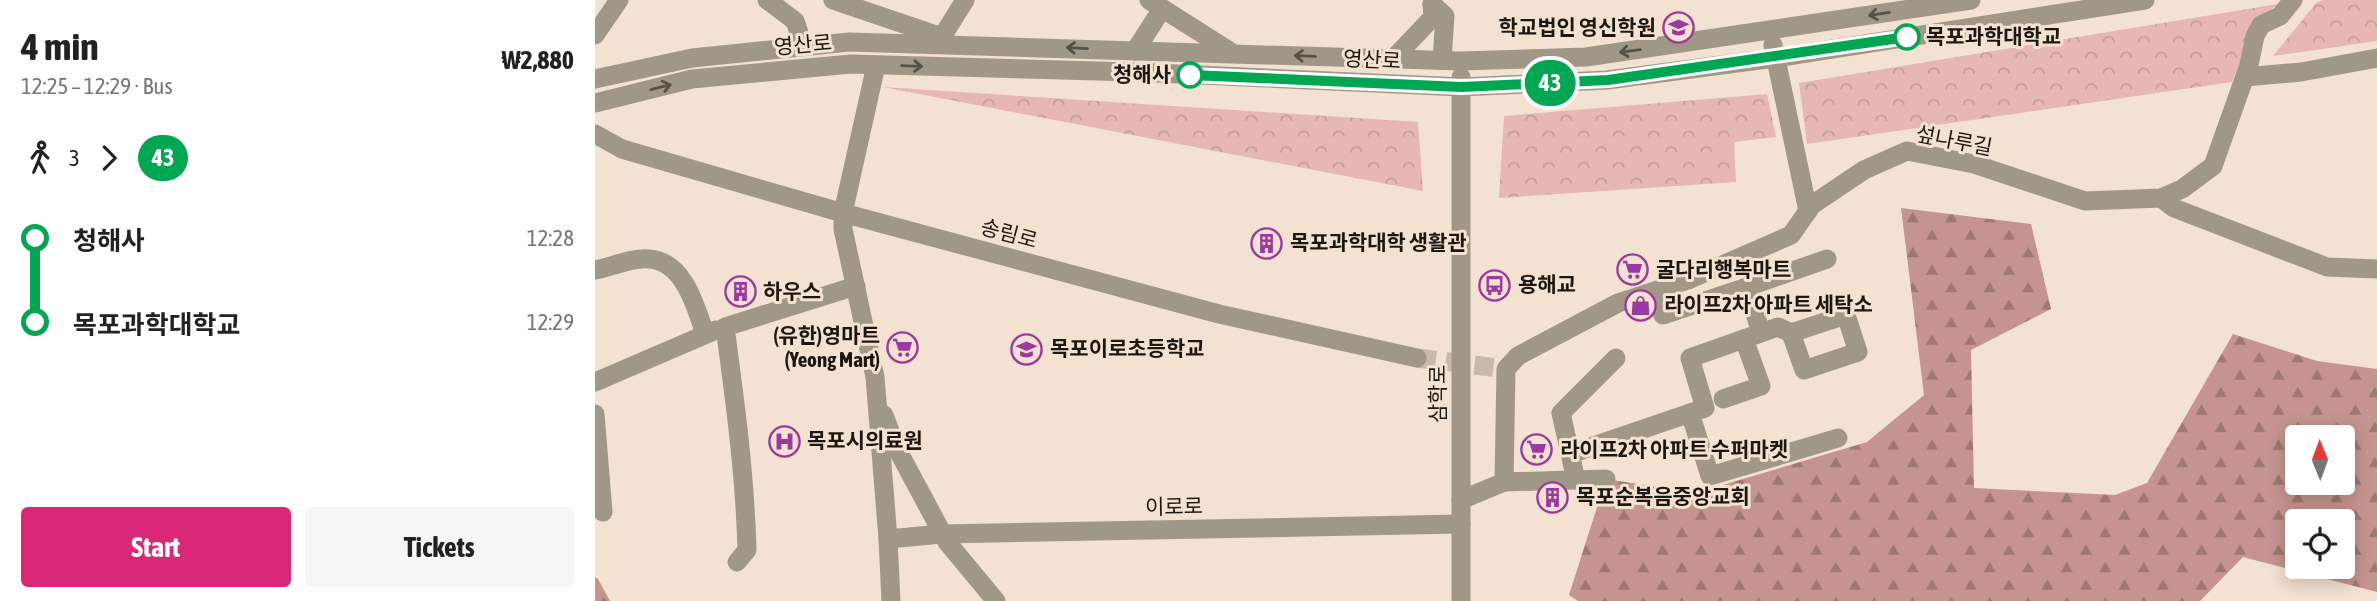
<!DOCTYPE html>
<meta charset="utf-8">
<style>
:root{--surface:#fff;--page:#f6f6f6;--text:#222;--muted:#767676;--accent:#db2777}
body{margin:0;font-family:"Asap Condensed","Noto Sans KR",sans-serif;background:var(--page);color:var(--text);height:100vh;display:flex;flex-direction:column;font-size:26px;white-space:nowrap}
*{box-sizing:border-box;margin:0}
p{font-size:23px;color:var(--muted)}
.icon{flex:none;width:38px;height:38px;fill:none;stroke:currentColor;stroke-width:2;stroke-linecap:round;stroke-linejoin:round}
.map{position:relative;flex:1;overflow:hidden}
.panel{display:flex;flex-direction:column;background:var(--surface);width:595px}
.panel>*{flex:none}
.badge{padding:0 14px;border-radius:23px;font-size:24px;line-height:46px}
.needle{width:46px;rotate:359deg}
.buttons{position:absolute;left:1690px;top:425px;display:grid;gap:14px}
.buttons a{display:grid;place-items:center;width:70px;height:70px;border-radius:7px;background:var(--surface);box-shadow:0 4px 18px #0003;font-size:35px}
.map>.badge{position:absolute;translate:-50% -50%;box-shadow:0 0 0 4px #fff}
.legs{display:flex;align-items:center;gap:10px;height:77px;padding:0 21px;font-size:23px}
.legs p{margin-inline-start:auto}
.headline{display:flex;align-items:center;justify-content:space-between;height:119px;padding:0 21px}
h1{font-size:38px;font-weight:700;line-height:52px}
.button{display:flex;gap:14px;margin-top:auto;padding:14px 21px}
.button a{flex:1;height:80px;border-radius:7px;background:var(--accent);color:#fff;font-size:28px;font-weight:700;line-height:80px;text-align:center}
.button a+a{background:var(--page);color:var(--text)}
ul{padding:0 21px;list-style:none}
li{display:flex;align-items:center;gap:24px;height:84px;font-size:26px}
li i{display:grid;place-items:center;width:10px;height:100%;margin:0 9px;background:currentColor}
li i::after{content:'';width:18px;height:18px;margin:-9px;border:5px solid;border-radius:50%;background:var(--surface)}
li p{margin-inline-start:auto}
li:first-child i{background:linear-gradient(#0000 50%,currentColor 0)}
li:last-child i{background:linear-gradient(currentColor 50%,#0000 0)}
main{display:flex;flex:1;min-height:0}
.map>svg:first-child{display:block}
.forest{fill:url(#forest-firs);fill-rule:evenodd}
.park{fill:url(#park-crowns)}
.lines{fill:none;stroke-linecap:round;stroke-linejoin:round}
.minor-tunnel{stroke:#c8b9ab;stroke-width:19;stroke-dasharray:19 10;stroke-linecap:butt}
.minor{stroke:#a09786;stroke-width:19}
.oneway{stroke:#585146}
.line-1-casing{stroke:#fff;stroke-width:16}
.line-1{stroke:#00a651;stroke-width:10}
.stop-1-dot{fill:#fff;stroke:#00a651;stroke-width:3.5}
.labels{text-anchor:middle;stroke-width:6;stroke-linejoin:round;paint-order:stroke}
.poi-label{font-size:21px;font-weight:bold;fill:#1d1711;stroke:#f3e1d1;text-anchor:start}
.stop-label{font-size:21px;font-weight:bold;fill:#1d1711;stroke:#f3e1d1;text-anchor:start}
.street-label{font-size:21px;fill:#1d1711;stroke:#f3e1d1}
</style>
<main>
<section class="panel">
<div class="headline"><div><h1>4 min</h1><p>12:25 – 12:29 · Bus</p></div><b>₩2,880</b></div>
<div class="legs"><svg class="icon" aria-label="walk" viewBox="0 0 24 24"><circle cx="13" cy="4" r="2"/><path d="M13 8l-2 6 4 7M11 14l-3 7M7 12l3-4h3l4 4"/></svg>3<svg class="icon" aria-label="forward" viewBox="0 0 24 24"><path d="M9 5l7 7-7 7"/></svg><b class="badge" style="background:#00a651;color:#fff">43</b></div>
<ul>
<li><i style="color:#00a651"></i><b>청해사</b><p>12:28</p></li>
<li><i style="color:#00a651"></i><b>목포과학대학교</b><p>12:29</p></li>
</ul>
<div class="button"><a>Start</a><a>Tickets</a></div>
</section>
<div class="map">
<svg width="1782" height="601" viewBox="0 0 1782 601">
<defs>
<pattern id="forest-firs" width="22" height="20" patternUnits="userSpaceOnUse" patternTransform="scale(1.75)"><rect width="22" height="20" fill="#c5948f"/><path d="M5 1l3.5 6h-7zM16 11l3.5 6h-7z" fill="#9f7873"/></pattern>
<pattern id="park-crowns" width="20" height="18" patternUnits="userSpaceOnUse" patternTransform="scale(1.75)"><rect width="20" height="18" fill="#e7b7b2"/><path d="M2 6a3 3 0 1 1 6 0M12 15a3 3 0 1 1 6 0" fill="none" stroke="#c69d98"/></pattern>
</defs>
<rect width="100%" height="100%" fill="#f3e1d1"/>
<g class="forest">
<path d="M 1306,208 L 1436,224 L 1456,309 L 1376,350 L 1379,488 L 1520,495 L 1552,483 L 1638,334 L 1722,361 L 1782,369 L 1782,592 L 1648,557 L 1605,601 L 983,601 L 974,595 L 1011,479 L 1101,493 L 1272,442 L 1329,395 ZM 1703,438 L 1748,438 L 1748,483 L 1703,483 ZM 1703,522 L 1748,522 L 1748,567 L 1703,567 Z"/>
<polygon points="0,577 3,579 15,601 0,601"/>
</g>
<g class="park">
<polygon points="1728,0 1782,0 1782,41 1678,56 1722,2"/>
<polygon points="1683,4 1663,20 1637,82 1212,144 1204,83"/>
<polygon points="288,87 823,122 828,191"/>
<polygon points="1172,94 1181,137 1139,142 1141,182 904,198 909,116"/>
</g>
<g class="lines">
<polyline class="minor-tunnel" points="822,358 911,369"/>
<g class="minor">
<polyline points="172,0 200,21 208,45"/>
<polyline points="238,0 347,37"/>
<polyline points="554,0 636,52"/>
<polyline points="837,4 850,16 847,60"/>
<polyline points="0,35 24,0"/>
<polyline points="347,37 370,0"/>
<polyline points="1178,45 1213,211"/>
<polyline points="540,51 567,9"/>
<polyline points="798,59 838,17 837,4"/>
<polyline points="281,65 248,213 248,229 280,377 293,539 347,534 866,524"/>
<polyline points="1650,77 1706,72 1782,58"/>
<polyline points="0,79 97,58 254,42 866,61 991,57 1376,0"/>
<polyline points="0,103 97,79 256,64 538,72 867,87 1012,80 1180,58 1550,0"/>
<polyline points="0,134 27,149 248,213 624,314 822,358"/>
<polyline points="1566,198 1579,208 1732,267 1782,269"/>
<path d="M 0,270 C 16,267 38,257 54,259 C 89,261 101,307 110,334"/>
<polyline points="1061,291 1068,315 1152,287"/>
<polyline points="1166,333 1152,287 1232,259"/>
<polyline points="0,382 121,330"/>
<polyline points="1128,399 1166,386 1149,339"/>
<polyline points="1095,413 1115,476 1243,438"/>
<polyline points="0,414 8,512"/>
<polyline points="289,415 301,447 352,542 401,601"/>
<polyline points="975,454 1110,408 1095,358 1183,327 1196,333 1251,315 1263,352 1209,370 1196,333"/>
<polyline points="981,480 966,413 1021,358"/>
<polyline points="909,482 1011,479"/>
<polyline points="866,500 909,482 911,369 923,356 1023,303 1093,280 1196,235 1217,205 1269,170 1312,151 1379,164 1490,201 1566,198 1587,189 1618,166 1654,65 1660,36 1666,25 1685,16 1698,0"/>
<polyline points="293,539 296,601"/>
<path d="M 142,562 L 152,550 C 150,475 140,401 130,327 L 261,286"/>
<polyline points="866,601 866,77"/>
</g>
</g>
<defs><path id="oneway-shaft" d="M-6 0H5M1.5-3L5.5 0L1.5 3" fill="none" stroke-width="1.6" stroke-linecap="round" stroke-linejoin="round" transform="scale(1.75)"/></defs>
<g class="oneway">
<use href="#oneway-shaft" transform="translate(1284 14) rotate(171)"/>
<use href="#oneway-shaft" transform="translate(482 48) rotate(-177)"/>
<use href="#oneway-shaft" transform="translate(1035 51) rotate(172)"/>
<use href="#oneway-shaft" transform="translate(710 56) rotate(-178)"/>
<use href="#oneway-shaft" transform="translate(317 66) rotate(2)"/>
<use href="#oneway-shaft" transform="translate(66 87) rotate(-14)"/>
</g>
<g class="lines">
<defs>
<polyline id="line-1" points="595,75 867,87 1013,80 1312,37"/>
</defs>
<use href="#line-1" class="line-1-casing"/>
<use href="#line-1" class="line-1"/>
</g>
<defs>
<symbol id="school-ring" viewBox="-11 -11 22 22"><circle r="9.5" fill="#f3e1d1" stroke="#9c399e" stroke-width="1.5"/><path d="M0-5L7-2L0 1L-7-2ZM-4 1L0 2.5L4 1V4Q0 6-4 4Z" fill="#9c399e"/></symbol>
<symbol id="building-ring" viewBox="-11 -11 22 22"><circle r="9.5" fill="#f3e1d1" stroke="#9c399e" stroke-width="1.5"/><path d="M-4-6H4V6H1V3H-1V6H-4ZM-2.5-4.3h1.7v1.8h-1.7ZM.8-4.3h1.7v1.8H.8ZM-2.5-1h1.7V.8h-1.7ZM.8-1h1.7V.8H.8Z" fill="#9c399e"/></symbol>
<symbol id="supermarket-ring" viewBox="-11 -11 22 22"><circle r="9.5" fill="#f3e1d1" stroke="#9c399e" stroke-width="1.5"/><path d="M-6-5.5h2.5l.6 2H6L4.5 2H-2.5L-4.4-4H-6ZM-1.5 3.2a1.3 1.3 0 1 0 .1 0ZM3 3.2a1.3 1.3 0 1 0 .1 0Z" fill="#9c399e"/></symbol>
<symbol id="bus-ring" viewBox="-11 -11 22 22"><circle r="9.5" fill="#f3e1d1" stroke="#9c399e" stroke-width="1.5"/><path d="M-5-6H5V4H4V6H2V4H-2V6H-4V4H-5ZM-3.5-4V0h7V-4ZM-3.5 1.2v1.5H-2V1.2ZM2 1.2v1.5H3.5V1.2Z" fill="#9c399e"/></symbol>
<symbol id="shop-ring" viewBox="-11 -11 22 22"><circle r="9.5" fill="#f3e1d1" stroke="#9c399e" stroke-width="1.5"/><path d="M-5-2.5h2.3a2.7 3.5 0 0 1 5.4 0H5L5.5 6h-11ZM-1.5-2.5h3a1.5 2.3 0 0 0-3 0Z" fill="#9c399e"/></symbol>
<symbol id="hospital-ring" viewBox="-11 -11 22 22"><circle r="9.5" fill="#f3e1d1" stroke="#9c399e" stroke-width="1.5"/><path d="M-5-5h3v3.5h4V-5h3V5h-3V1.5h-4V5h-3Z" fill="#9c399e"/></symbol>
</defs>
<g fill-rule="evenodd">
<use href="#school-ring" x="1066" y="10" width="35" height="35"/>
<use href="#building-ring" x="654" y="226" width="35" height="35"/>
<use href="#supermarket-ring" x="1020" y="252" width="35" height="35"/>
<use href="#bus-ring" x="882" y="268" width="35" height="35"/>
<use href="#building-ring" x="128" y="274" width="35" height="35"/>
<use href="#shop-ring" x="1028" y="288" width="35" height="35"/>
<use href="#supermarket-ring" x="290" y="330" width="35" height="35"/>
<use href="#school-ring" x="414" y="332" width="35" height="35"/>
<use href="#hospital-ring" x="172" y="424" width="35" height="35"/>
<use href="#supermarket-ring" x="924" y="432" width="35" height="35"/>
<use href="#building-ring" x="940" y="480" width="35" height="35"/>
</g>
<g class="stop-1-dot">
<circle cx="1312" cy="37" r="12"/>
<circle cx="595" cy="75" r="12"/>
</g>
<g class="labels">
<g class="poi-label">
<text x="1061" y="35" text-anchor="end">학교법인 영신학원</text>
<text x="695" y="250">목포과학대학 생활관</text>
<text x="1061" y="277">굴다리행복마트</text>
<text x="923" y="292">용해교</text>
<text x="168" y="299">하우스</text>
<text x="1069" y="312">라이프2차 아파트 세탁소</text>
<text x="285" y="343" text-anchor="end">(유한)영마트<tspan x="285" dy="24">(Yeong Mart)</tspan></text>
<text x="455" y="356">목포이로초등학교</text>
<text x="212" y="448">목포시의료원</text>
<text x="965" y="457">라이프2차 아파트 수퍼마켓</text>
<text x="981" y="504">목포순복음중앙교회</text>
</g>
<g class="stop-label">
<text x="1331" y="44">목포과학대학교</text>
<text x="576" y="82" text-anchor="end">청해사</text>
</g>
<g class="street-label">
<text transform="translate(208 45) rotate(-5)" y="7">영산로</text>
<text transform="translate(777 60) rotate(3)" y="7">영산로</text>
<text transform="translate(1359 141) rotate(11)" y="7">섶나루길</text>
<text transform="translate(414 234) rotate(15)" y="7">송림로</text>
<text transform="translate(843 394) rotate(-90)" y="7">삼학로</text>
<text transform="translate(579 507) rotate(-1)" y="7">이로로</text>
</g>
</g>
</svg>
<div class="buttons">
<a><svg class="needle" viewBox="-14 -14 28 28"><path d="M0-13l5 13h-10z" fill="#e53935"/><path d="M0 13l5-13h-10z" fill="#767676"/></svg></a>
<a><svg class="icon" aria-label="locate" viewBox="0 0 24 24"><circle cx="12" cy="12" r="6"/><path d="M12 2v4M12 18v4M2 12h4M18 12h4"/></svg></a>
</div>
<b class="badge" style="left:955px;top:83px;background:#00a651;color:#fff">43</b>
</div>
</main>
